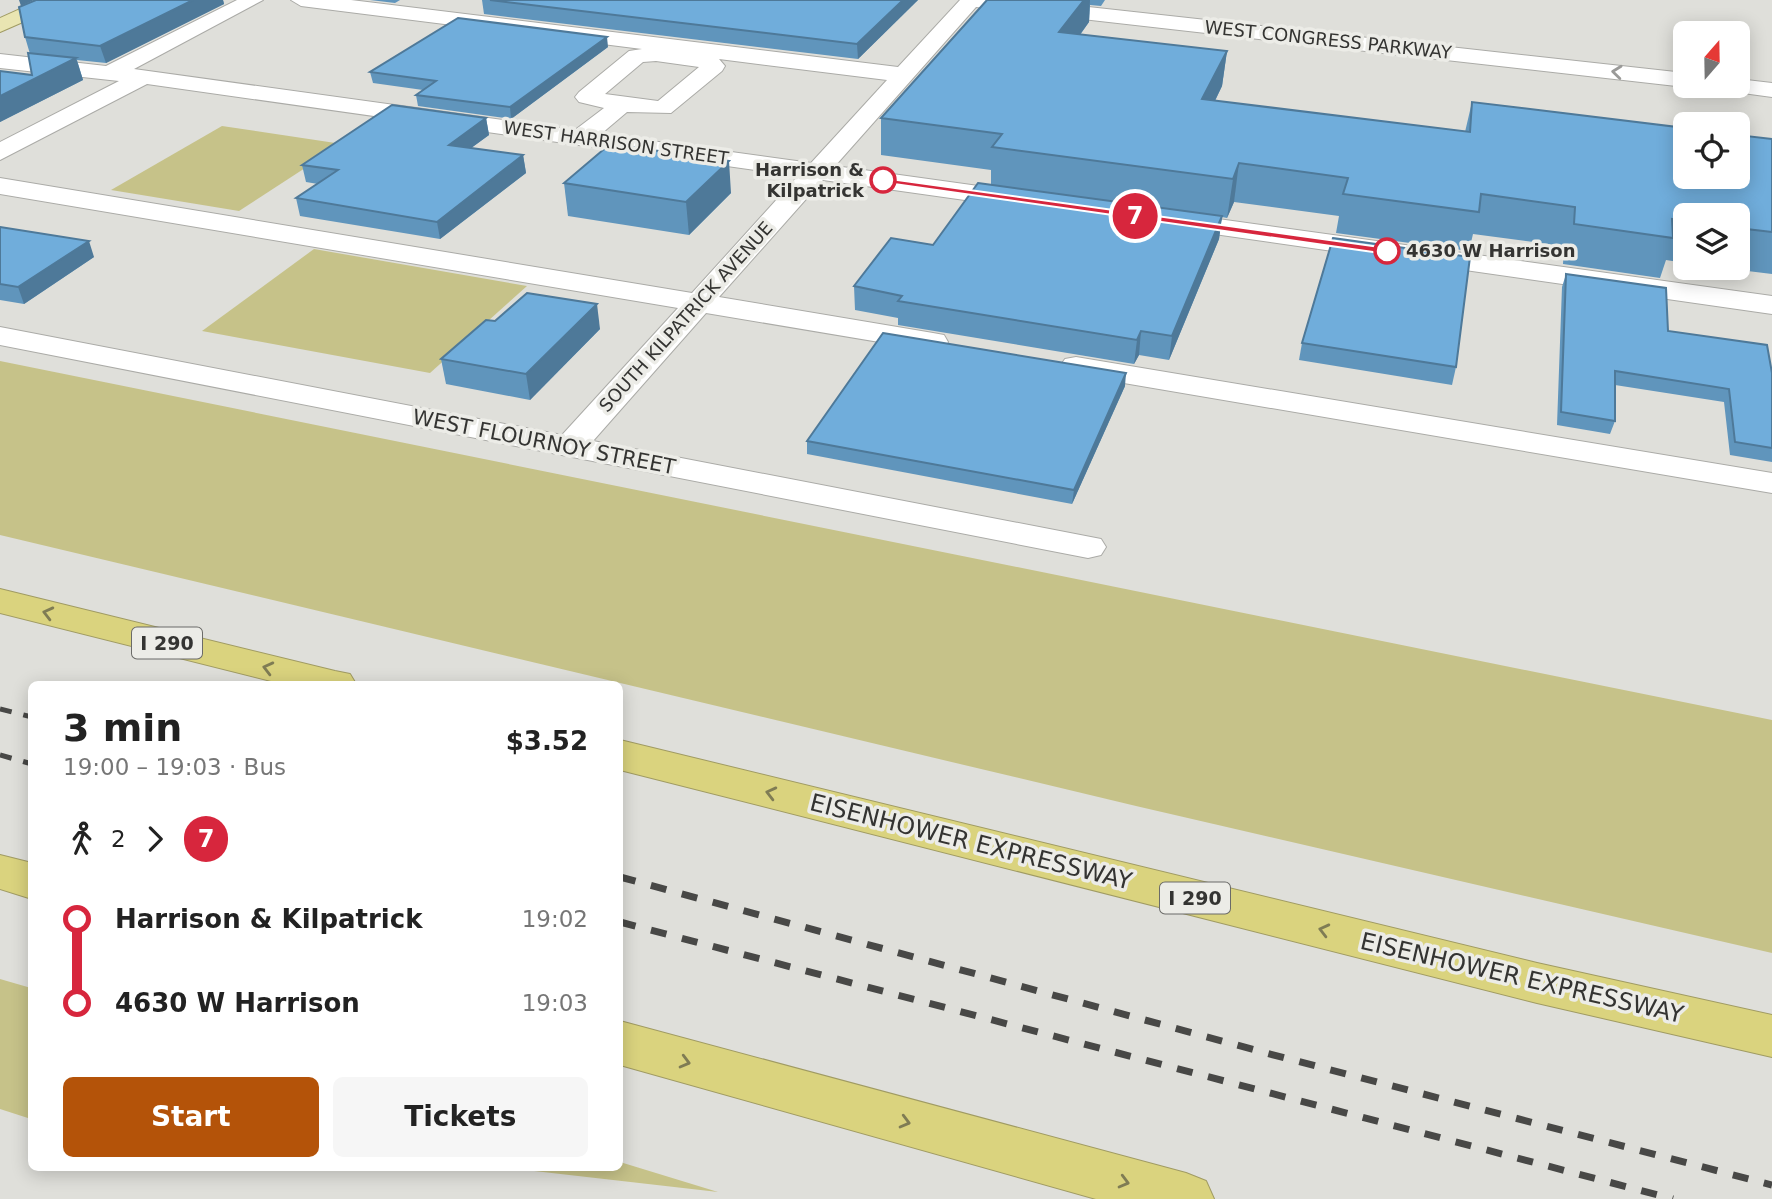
<!DOCTYPE html>
<meta charset="utf-8">
<style>
:root{--surface:#fff;--page:#f6f6f6;--text:#222;--muted:#767676;--accent:#b45309}
body{margin:0;font-family:"DejaVu Sans",sans-serif;background:var(--page);color:var(--text);height:100vh;display:flex;flex-direction:column;font-size:26px;white-space:nowrap}
*{box-sizing:border-box;margin:0}
p{font-size:23px;color:var(--muted)}
.icon{flex:none;width:38px;height:38px;fill:none;stroke:currentColor;stroke-width:2;stroke-linecap:round;stroke-linejoin:round}
.map{position:relative;flex:1;overflow:hidden}
.side{position:absolute;left:28px;top:681px;width:595px;height:490px;display:flex;flex-direction:column;background:var(--surface);border-radius:10px;box-shadow:0 4px 18px #0003}
.side>*{flex:none}
.badge{padding:0 14px;border-radius:23px;font-size:24px;line-height:46px}
.needle{width:46px;rotate:20deg}
.controls{position:absolute;left:1673px;top:21px;display:grid;gap:14px}
.controls a{display:grid;place-items:center;width:77px;height:77px;border-radius:10px;background:var(--surface);box-shadow:0 4px 18px #0003;font-size:35px}
.map>.badge{position:absolute;translate:-50% -50%;box-shadow:0 0 0 4px #fff}
.legs{display:flex;align-items:center;gap:10px;height:77px;padding:0 35px;font-size:23px}
.legs p{margin-inline-start:auto}
.head{display:flex;align-items:center;justify-content:space-between;height:119px;padding:0 35px}
h1{font-size:38px;font-weight:700;line-height:52px}
.primary-button{display:flex;gap:14px;margin-top:auto;padding:14px 35px}
.primary-button a{flex:1;height:80px;border-radius:10px;background:var(--accent);color:#fff;font-size:28px;font-weight:700;line-height:80px;text-align:center}
.primary-button a+a{background:var(--page);color:var(--text)}
ul{padding:0 35px;list-style:none}
li{display:flex;align-items:center;gap:24px;height:84px;font-size:26px}
li i{display:grid;place-items:center;width:10px;height:100%;margin:0 9px;background:currentColor}
li i::after{content:'';width:18px;height:18px;margin:-9px;border:5px solid;border-radius:50%;background:var(--surface)}
li p{margin-inline-start:auto}
li:first-child i{background:linear-gradient(#0000 50%,currentColor 0)}
li:last-child i{background:linear-gradient(currentColor 50%,#0000 0)}
.map>svg:first-child{display:block}
.green{fill:#c6c289}
.lines{fill:none;stroke-linecap:round;stroke-linejoin:round}
.minor-casing{stroke:#ababa7;stroke-width:2}
.major-casing{stroke:#a09b63;stroke-width:2}
.highway-casing{stroke:#a09b63;stroke-width:2}
.minor{fill:#fff;fill-rule:evenodd}
.major{fill:#e9e5b2;fill-rule:evenodd}
.highway{fill:#dad37e;fill-rule:evenodd}
.rail-far1{stroke:#484846;stroke-width:5;stroke-dasharray:12 12;stroke-linecap:butt}
.rail{stroke:#484846;stroke-width:7;stroke-dasharray:16 16;stroke-linecap:butt}
.wall{fill:#6095bc}
.shaded-wall{fill:#4e7999}
.building{fill:#70addb;stroke:#4e7999;stroke-width:2}
.oneway{stroke:#9a9a98}
.oneway2{stroke:#7f7c54}
.line-1{fill:#d7263d;stroke:#fff;stroke-width:2}
.stop-1-dot{fill:#fff;stroke:#d7263d;stroke-width:3.5}
.labels{text-anchor:middle;stroke-width:7;stroke-linejoin:round;paint-order:stroke}
.far-street-label{font-size:18px;fill:#343432;stroke:#ecece7}
.far-stop-label{font-size:18px;font-weight:bold;fill:#343432;stroke:#ecece7;text-anchor:end}
.shield{fill:#ecece7;stroke:#6b6b68;stroke-width:2}
.shield-label{font-size:19px;font-weight:bold;fill:#343432}
.street-label{font-size:21px;fill:#343432;stroke:#ecece7}
.near-street-label{font-size:24px;fill:#343432;stroke:#ecece7}
</style>
<div class="map">
<svg width="1772" height="1199" viewBox="0 0 1772 1199">
<rect width="100%" height="100%" fill="#dfdfda"/>
<g class="green">
<polygon points="222,126 342,144 239,211 111,190"/>
<polygon points="314,249 527,286 430,373 202,331"/>
<polygon points="0,361 1772,720 1772,953 1136,806 0,535"/>
<polygon points="0,979 31,988 31,1119 0,1109"/>
<polygon points="620,1162 718,1192 507,1168 454,1167 620,1167"/>
</g>
<g class="lines">
<defs>
<g id="minor">
<path d="M 237,0 L 263,0 L 134,69 L 575,130 L 604,108 L 579,102 L 575,97 L 579,92 L 629,51 L 642,49 L 301,6 L 291,0 L 351,0 L 898,67 L 960,0 L 1025,0 L 1685,73 L 1685,86 L 1689,86 L 1685,87 L 976,7 L 835,166 L 1021,192 L 1030,194 L 1034,200 L 1030,206 L 1021,208 L 823,180 L 719,297 L 933,333 L 944,335 L 948,342 L 944,349 L 933,351 L 706,313 L 593,441 L 1101,539 L 1106,547 L 1101,555 L 1088,558 L 0,345 L 0,327 L 562,435 L 678,308 L 0,194 L 0,178 L 692,293 L 798,176 L 147,84 L 0,160 L 0,142 L 119,81 L 0,68 L 0,54 L 106,66 ZM 719,59 L 887,80 L 811,163 L 601,134 L 627,112 L 671,113 L 722,71 L 725,66 ZM 656,61 L 699,67 L 658,101 L 605,94 L 643,62 Z"/>
<polygon points="1738,79 1772,83 1772,97 1728,91 1725,86 1738,86"/>
<polygon points="1168,212 1772,296 1772,314 1158,226 1154,220 1158,214"/>
<polygon points="1076,357 1772,473 1772,493 1065,373 1060,366 1065,359"/>
</g>
<polygon id="major" points="40,0 67,0 64,4 0,32 0,18"/>
<g id="highway">
<polygon points="0,589 335,671 350,674 356,684 283,684 0,613"/>
<polygon points="620,740 1537,963 1772,1015 1772,1057 1537,1003 620,770"/>
<polygon points="0,855 32,863 32,899 0,889"/>
<polygon points="620,1021 1186,1173 1206,1181 1214,1199 1096,1199 620,1065"/>
</g>
</defs>
<use href="#minor" class="minor-casing"/>
<use href="#major" class="major-casing"/>
<use href="#highway" class="highway-casing"/>
<use href="#minor" class="minor"/>
<use href="#major" class="major"/>
<use href="#highway" class="highway"/>
<g class="rail-far1">
<polyline points="0,709 32,717"/>
<polyline points="0,755 32,764"/>
</g>
<g class="rail">
<polyline points="620,877 1266,1053 1772,1185"/>
<polyline points="620,922 1673,1199"/>
</g>
</g>
<g class="wall">
<polygon points="36,0 223,0 224,4 106,63 77,60 83,80 0,122 0,71 32,75 30,54 25,37"/>
<polygon points="370,0 400,0 395,3"/>
<polygon points="482,0 918,0 858,59 484,14"/>
<polygon points="987,0 1105,0 1101,6 1090,5 1089,22 1080,35 1227,51 1222,86 1215,101 1465,132 1472,102 1772,139 1772,274 1723,268 1738,268 1738,215 1685,215 1685,263 1666,260 1660,278 1563,264 1564,246 1473,234 1469,251 1336,233 1339,216 1234,202 1227,218 1222,217 1219,239 1169,360 1139,355 1134,364 898,325 898,318 855,310 854,286 933,245 991,184 991,170 881,155 881,118"/>
<polygon points="608,47 511,119 418,106 416,95 423,90 373,83 370,72"/>
<polygon points="486,118 489,135 471,148 523,155 526,173 440,239 300,216 296,198 318,184 306,182 302,165"/>
<polygon points="564,183 731,193 689,235 568,216"/>
<polygon points="0,227 94,257 24,304 0,300"/>
<polygon points="1566,274 1668,331 1772,373 1772,462 1730,455 1724,402 1615,385 1615,421 1610,434 1557,425 1562,287"/>
<polygon points="495,321 600,329 530,400 446,384 441,359"/>
<polygon points="1302,343 1456,367 1452,385 1299,360"/>
<polygon points="1125,386 1072,504 807,454 807,441"/>
</g>
<g class="shaded-wall">
<polygon points="19,0 34,0 21,6"/>
<polygon points="193,0 223,0 224,4 106,63 100,46"/>
<polygon points="903,0 918,0 858,59 857,44"/>
<polygon points="1084,0 1090,0 1089,22 1057,66 1059,32"/>
<polygon points="607,37 608,47 511,119 510,107"/>
<polygon points="1227,51 1222,86 1198,135 1202,99"/>
<polygon points="76,58 83,80 0,122 0,96"/>
<polygon points="486,118 489,135 452,162 449,145"/>
<polygon points="523,155 526,173 440,239 437,222"/>
<polygon points="729,161 731,193 689,235 686,202"/>
<polygon points="1239,163 1234,202 1227,218 1233,179"/>
<polygon points="1222,216 1219,239 1169,360 1172,336"/>
<polygon points="89,241 94,257 24,304 18,287"/>
<polygon points="597,304 600,329 530,400 526,374"/>
<polygon points="1141,331 1139,355 1134,364 1137,340"/>
<polygon points="1126,373 1125,386 1072,504 1074,490"/>
</g>
<g class="building">
<polygon points="36,0 193,0 100,46 25,37 19,7"/>
<polygon points="490,0 903,0 857,44"/>
<polygon points="987,0 1084,0 1059,32 1227,51 1202,99 1470,132 1472,102 1685,128 1685,177 1738,177 1738,135 1772,139 1772,232 1738,228 1738,215 1685,215 1685,221 1672,219 1673,238 1574,224 1575,207 1481,194 1479,212 1343,194 1348,178 1239,163 1233,179 992,147 1002,134 881,118"/>
<polygon points="458,18 607,37 510,107 416,95 436,81 370,72"/>
<polygon points="28,53 76,58 0,96 0,71 32,75"/>
<polygon points="392,105 486,118 449,145 523,155 437,222 296,198 338,170 302,165"/>
<polygon points="610,144 729,161 686,202 564,183"/>
<polygon points="978,183 1222,216 1172,336 1141,331 1137,340 898,301 902,296 854,286 891,238 933,245"/>
<polygon points="0,227 89,241 18,287 0,284"/>
<polygon points="1333,238 1470,257 1456,367 1302,343"/>
<polygon points="1566,274 1666,288 1668,331 1767,345 1772,373 1772,448 1735,442 1729,389 1615,371 1615,421 1561,412"/>
<polygon points="527,293 597,304 526,374 441,359 486,320 495,321"/>
<polygon points="883,333 1126,373 1074,490 807,441"/>
</g>
<defs><path id="oneway-chevron" d="M-2-3.5L2.5 0L-2 3.5" fill="none" stroke-width="1.6" stroke-linecap="round" stroke-linejoin="round" transform="scale(1.75)"/></defs>
<use class="oneway" href="#oneway-chevron" transform="translate(1617 72) rotate(-174)"/>
<g class="oneway2">
<use href="#oneway-chevron" transform="translate(48 613) rotate(-166)"/>
<use href="#oneway-chevron" transform="translate(268 668) rotate(-166)"/>
<use href="#oneway-chevron" transform="translate(771 793) rotate(-166)"/>
<use href="#oneway-chevron" transform="translate(1324 930) rotate(-166)"/>
<use href="#oneway-chevron" transform="translate(685 1062) rotate(15)"/>
<use href="#oneway-chevron" transform="translate(905 1122) rotate(15)"/>
<use href="#oneway-chevron" transform="translate(1124 1182) rotate(15)"/>
</g>
<polygon class="line-1" points="883,178 1387,248 1392,251 1387,254 880,182"/>
<g class="stop-1-dot">
<circle cx="883" cy="180" r="12"/>
<circle cx="1387" cy="251" r="12"/>
</g>
<g class="labels">
<g class="far-street-label">
<text transform="translate(1328 40) rotate(6)" y="6">WEST CONGRESS PARKWAY</text>
<text transform="translate(616 143) rotate(8)" y="6">WEST HARRISON STREET</text>
<text transform="translate(686 317) rotate(-48)" y="6">SOUTH KILPATRICK AVENUE</text>
</g>
<g class="far-stop-label">
<text x="864" y="176">Harrison &amp;<tspan x="864" dy="21">Kilpatrick</tspan></text>
<text x="1406" y="257" text-anchor="start">4630 W Harrison</text>
</g>
<g class="shield">
<rect x="132" y="627.5" width="70" height="31" rx="5"/>
<rect x="1160" y="882.5" width="70" height="31" rx="5"/>
</g>
<g class="shield-label">
<text x="167" y="650">I 290</text>
<text x="1195" y="905">I 290</text>
</g>
<g class="street-label">
<text transform="translate(544 442) rotate(11)" y="7">WEST FLOURNOY STREET</text>
</g>
<g class="near-street-label">
<text transform="translate(971 842) rotate(14)" y="8">EISENHOWER EXPRESSWAY</text>
<text transform="translate(1522 978) rotate(13)" y="8">EISENHOWER EXPRESSWAY</text>
</g>
</g>
</svg>
<div class="controls">
<a><svg class="needle" viewBox="-14 -14 28 28"><path d="M0-13l5 13h-10z" fill="#e53935"/><path d="M0 13l5-13h-10z" fill="#767676"/></svg></a>
<a><svg class="icon" aria-label="locate" viewBox="0 0 24 24"><circle cx="12" cy="12" r="6"/><path d="M12 2v4M12 18v4M2 12h4M18 12h4"/></svg></a>
<a><svg class="icon" aria-label="layers" viewBox="0 0 24 24"><path d="M12 4l9 5-9 5-9-5zM3 14l9 5 9-5"/></svg></a>
</div>
<b class="badge" style="left:1135px;top:216px;background:#d7263d;color:#fff">7</b>
<section class="side">
<div class="head"><div><h1>3 min</h1><p>19:00 – 19:03 · Bus</p></div><b>$3.52</b></div>
<div class="legs"><svg class="icon" aria-label="walk" viewBox="0 0 24 24"><circle cx="13" cy="4" r="2"/><path d="M13 8l-2 6 4 7M11 14l-3 7M7 12l3-4h3l4 4"/></svg>2<svg class="icon" aria-label="forward" viewBox="0 0 24 24"><path d="M9 5l7 7-7 7"/></svg><b class="badge" style="background:#d7263d;color:#fff">7</b></div>
<ul>
<li><i style="color:#d7263d"></i><b>Harrison &amp; Kilpatrick</b><p>19:02</p></li>
<li><i style="color:#d7263d"></i><b>4630 W Harrison</b><p>19:03</p></li>
</ul>
<div class="primary-button"><a>Start</a><a>Tickets</a></div>
</section>
</div>
